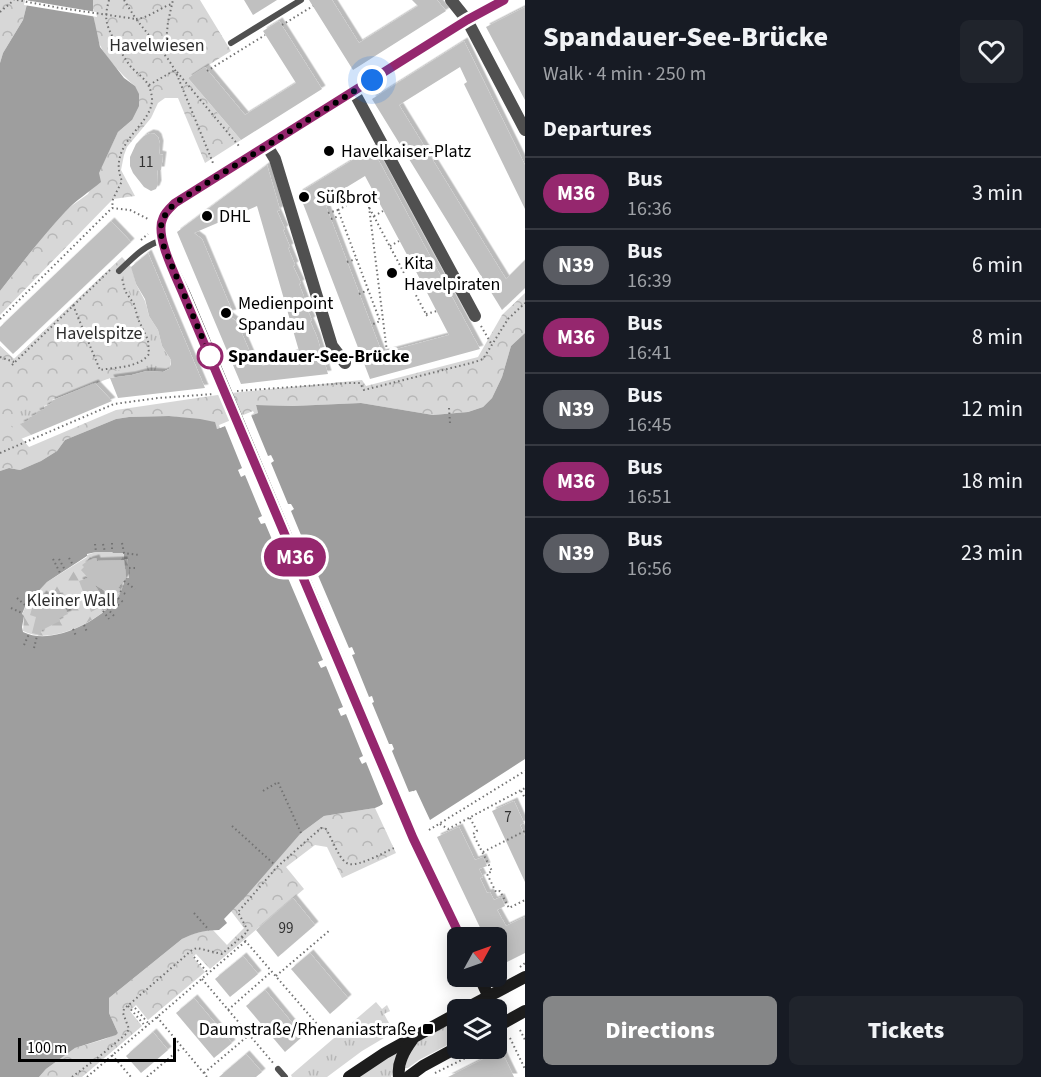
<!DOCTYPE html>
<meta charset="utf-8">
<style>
:root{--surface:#171b24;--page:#20242c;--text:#f1f3f6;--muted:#9ea1a6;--line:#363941;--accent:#858687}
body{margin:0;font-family:"Source Sans 3",sans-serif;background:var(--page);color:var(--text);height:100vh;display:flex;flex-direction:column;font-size:22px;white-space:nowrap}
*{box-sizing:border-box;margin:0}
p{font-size:20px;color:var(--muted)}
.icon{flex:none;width:33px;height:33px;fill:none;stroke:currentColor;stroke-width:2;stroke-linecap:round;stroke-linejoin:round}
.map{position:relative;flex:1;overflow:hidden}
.side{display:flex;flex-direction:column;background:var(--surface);width:516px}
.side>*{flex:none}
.badge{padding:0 12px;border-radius:20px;font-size:21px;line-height:39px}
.needle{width:39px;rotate:50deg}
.fabs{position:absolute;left:447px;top:927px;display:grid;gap:12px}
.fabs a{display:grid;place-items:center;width:60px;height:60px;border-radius:9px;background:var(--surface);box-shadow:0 3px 15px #0003;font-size:30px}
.scale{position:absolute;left:18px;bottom:15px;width:158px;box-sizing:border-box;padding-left:6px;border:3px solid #000;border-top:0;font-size:16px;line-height:21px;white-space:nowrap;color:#000;-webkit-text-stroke:4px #fff;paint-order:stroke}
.you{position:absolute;width:30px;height:30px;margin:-15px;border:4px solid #fff;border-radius:50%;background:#1a73e8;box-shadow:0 0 0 9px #1a73e833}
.map>.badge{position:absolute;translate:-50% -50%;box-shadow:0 0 0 3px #fff}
h2{padding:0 18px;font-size:22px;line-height:54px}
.round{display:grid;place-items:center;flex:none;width:63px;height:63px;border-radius:9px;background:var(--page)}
.summary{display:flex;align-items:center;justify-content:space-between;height:102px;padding:0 18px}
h1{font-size:28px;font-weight:800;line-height:45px}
.primary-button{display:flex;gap:12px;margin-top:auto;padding:12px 18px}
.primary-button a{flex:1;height:69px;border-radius:9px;background:var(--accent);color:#fff;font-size:24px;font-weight:800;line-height:69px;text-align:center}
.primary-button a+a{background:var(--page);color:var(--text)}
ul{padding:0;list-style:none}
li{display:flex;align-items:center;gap:18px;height:72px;padding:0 18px;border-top:2px solid var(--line)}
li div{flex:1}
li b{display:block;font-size:22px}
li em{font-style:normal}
li .badge{min-width:66px;font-weight:700;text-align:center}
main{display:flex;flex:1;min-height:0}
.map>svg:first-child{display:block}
.grass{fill:url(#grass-tufts)}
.forest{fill:url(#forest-firs)}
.park{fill:url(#park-crowns)}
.water{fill:#9e9e9e;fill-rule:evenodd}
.pier{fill:#fff}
.building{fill:#c0c0c0;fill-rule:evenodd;filter:url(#shadow)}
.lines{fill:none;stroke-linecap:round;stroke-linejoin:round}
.path{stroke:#727272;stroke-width:2;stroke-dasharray:1.5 3;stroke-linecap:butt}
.lane{stroke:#505050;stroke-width:6}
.street{stroke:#505050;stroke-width:12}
.secondary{stroke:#1d1d1d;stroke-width:12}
.line-casing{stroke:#fff;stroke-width:14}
.line{stroke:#95276e;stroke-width:9}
.walk{stroke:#000;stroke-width:6;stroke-dasharray:0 10.8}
.poi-dot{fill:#000;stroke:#fff;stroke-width:2}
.stop-dot{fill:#fff;stroke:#95276e;stroke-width:3}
.labels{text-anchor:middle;stroke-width:6;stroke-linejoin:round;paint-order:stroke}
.number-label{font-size:15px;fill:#303030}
.park-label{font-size:18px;fill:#2e2e2e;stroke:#fff}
.poi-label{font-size:18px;fill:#000;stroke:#fff;text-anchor:start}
.stop-label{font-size:18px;font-weight:bold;fill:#000;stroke:#fff;text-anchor:start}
</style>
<main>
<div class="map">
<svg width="525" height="1077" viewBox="0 0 525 1077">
<defs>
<pattern id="grass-tufts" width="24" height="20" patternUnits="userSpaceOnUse" patternTransform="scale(1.5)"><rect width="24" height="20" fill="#d7d7d7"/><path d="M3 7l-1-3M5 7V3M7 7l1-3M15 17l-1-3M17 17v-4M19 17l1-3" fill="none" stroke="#b7b7b7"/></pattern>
<pattern id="forest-firs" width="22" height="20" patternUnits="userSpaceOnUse" patternTransform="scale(1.5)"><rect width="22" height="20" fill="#d7d7d7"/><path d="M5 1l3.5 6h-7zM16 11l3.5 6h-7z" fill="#b7b7b7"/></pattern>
<pattern id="park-crowns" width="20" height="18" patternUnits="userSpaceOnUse" patternTransform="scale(1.5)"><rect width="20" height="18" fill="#d7d7d7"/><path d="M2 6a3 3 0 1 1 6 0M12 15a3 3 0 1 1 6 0" fill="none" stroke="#b7b7b7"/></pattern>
<filter id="shadow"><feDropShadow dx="3.5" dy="-3.5" stdDeviation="0" flood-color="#0004"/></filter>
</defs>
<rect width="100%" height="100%" fill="#fff"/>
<g class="grass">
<polygon points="122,257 132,268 136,284 145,301 149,316 158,330 162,346 171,360 170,368 163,372 147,371 132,375 110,378 52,400 52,403 44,406 44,409 36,412 37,414 28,418 29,420 21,424 31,435 0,447 0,346 14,359"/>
<polygon points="376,1002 382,1009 387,1005 390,1011 384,1014 394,1032 362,1051 327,1077 292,1077 291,1075"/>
<polygon points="457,1020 457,1040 419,1060 408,1068 405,1068 410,1049 416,1042"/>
<polygon points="397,1051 399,1053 391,1077 358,1077"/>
</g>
<path class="forest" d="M 96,552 L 112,552 L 113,553 L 124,553 L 128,559 L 129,578 L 126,578 C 123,585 121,594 116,600 C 97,622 51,646 23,631 L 24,616 L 22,615 L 29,597 L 33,597 L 47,582 L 87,557 L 87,555 Z"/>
<g class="park">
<polygon points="0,0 28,0 23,20 3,53 0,63"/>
<path d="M 93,0 L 200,0 L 231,51 L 188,78 L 241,140 L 205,163 L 178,98 L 165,98 L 158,103 L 151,118 L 127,147 L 124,155 L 121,170 L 135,196 L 113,199 L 0,315 L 0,291 L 37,244 L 67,209 L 88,194 L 118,132 L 132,120 L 135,86 C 125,78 106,58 101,47 C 95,36 93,12 93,0 Z"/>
<polygon points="121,259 120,265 127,289 134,301 139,315 148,332 152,349 150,358 144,365 114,371 110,378 95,382 4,418 29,447 116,410 231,393 362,380 366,386 478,357 502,315 525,293 525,333 511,346 502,377 492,398 483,407 468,412 433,415 361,403 293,406 256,405 258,413 217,429 213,422 169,416 129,417 116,419 65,440 57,451 41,461 20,470 9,468 0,471 0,346 14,359"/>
<polygon points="375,808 396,853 342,878 327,847 315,845 286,867 304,889 210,969 196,954 193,957 205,972 148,1020 136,1005 130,1011 142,1026 82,1077 39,1077 46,1069 75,1048 105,1039 118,1033 109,1013 109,998 182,939 192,934 212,929 227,945 244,928 231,911 301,833 324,816"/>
</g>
<g class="water">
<path d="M 28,0 L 93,0 L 93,14 L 100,47 L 124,78 L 135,86 L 139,94 L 139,106 L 132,120 L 118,132 L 99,173 L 101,182 C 89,192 75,201 65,212 C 42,237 21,264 0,291 L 0,63 L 3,53 L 23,20 Z"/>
<path d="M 525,333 L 525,759 L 430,820 L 416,790 L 375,808 L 324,816 L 301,833 L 245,897 L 224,919 L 227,923 L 219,930 C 205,930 194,933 182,939 L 109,998 L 109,1013 L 118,1033 L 116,1035 L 75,1048 L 46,1069 L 39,1077 L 0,1077 L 0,471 L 9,468 L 20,470 L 41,461 L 57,451 L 65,440 L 116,419 L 129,417 L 169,416 L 200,419 L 215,422 L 217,429 L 258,413 L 256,405 L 293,406 L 361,403 L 433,415 L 468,412 L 483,407 L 492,398 L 502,377 L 511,346 ZM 96,552 L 112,552 L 113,553 L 124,553 L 124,559 L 128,559 L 129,578 L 126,578 C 123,585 121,594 116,600 C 98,622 51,646 23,632 L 22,627 L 24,616 L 22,614 L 29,597 L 33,597 L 47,582 L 87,556 L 87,554 Z"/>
</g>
<g class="pier">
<polygon points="25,0 96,12 97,17 24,5"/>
<polygon points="253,411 254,413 251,415 268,456 271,455 274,461 271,463 288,504 291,504 294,509 291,511 308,552 312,551 314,557 311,559 349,648 352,647 355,654 352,655 369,697 372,696 374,702 372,703 389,744 392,744 394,749 392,751 409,792 413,791 414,794 381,808 380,806 383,804 366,762 362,764 359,758 363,756 346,714 341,716 338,709 343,707 326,666 321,668 318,662 323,660 285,571 281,572 279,565 282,563 265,523 261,524 258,518 262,516 245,475 241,477 238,470 242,468 225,426 220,428 219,425"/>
</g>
<g class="building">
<polygon points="244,0 277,0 253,15"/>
<polygon points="309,0 332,0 359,43 418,6 412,0 437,0 446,11 353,70"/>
<polygon points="525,7 525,100 486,27"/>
<polygon points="279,21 322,89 241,140 188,78 205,67 245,115 296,83 263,31"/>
<polygon points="464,41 525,165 525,209 464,84 467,82 460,67 399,105 506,279 525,260 525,288 502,310 372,99"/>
<polygon points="150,133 155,134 158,137 160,144 159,154 163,155 161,170 157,170 158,184 156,189 151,191 144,187 133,173 130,166 130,157 136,144 144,136"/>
<path d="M 372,148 L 480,349 L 370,379 L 299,193 ZM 365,176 L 421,281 L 449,335 L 382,353 L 324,201 Z"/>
<path d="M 267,165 L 280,210 L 277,211 L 285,229 L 283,230 L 290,247 L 288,248 L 295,265 L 293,266 L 301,283 L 299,284 L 306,302 L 304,303 L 312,320 L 310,321 L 317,337 L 328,374 L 241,384 L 177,232 ZM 257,206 L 299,351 L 263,366 L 252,357 L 237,322 L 227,314 L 233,313 L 202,239 L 194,233 Z"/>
<polygon points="111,221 131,242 13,354 0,341 0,327"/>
<polygon points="148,253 205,388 118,398 110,378 132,375 147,371 163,372 169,369 171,364 171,360 162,346 158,330 149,316 145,299 136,284 131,267"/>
<polygon points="95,383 112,401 31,435 20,424 29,420 28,418 37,414 36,412 44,409 44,407 52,403 51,401"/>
<polygon points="96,558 97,561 124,560 126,577 118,588 120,589 115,596 95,585 106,604 91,612 79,581 88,578 81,570 84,567 82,565 89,560"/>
<polygon points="43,594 50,600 59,596 68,614 59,618 60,621 42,630 40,635 32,633 36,617 30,615 34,602 36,602"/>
<polygon points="514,801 524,823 520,825 525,836 525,882 492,811"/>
<polygon points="459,827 475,860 483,857 487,866 479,869 483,877 480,878 487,893 490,892 494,900 501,897 505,906 497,910 506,926 525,917 525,953 499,966 496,961 496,938 485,938 437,837"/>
<polygon points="293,898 315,925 278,957 256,930"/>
<polygon points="310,953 348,998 330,1014 291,969"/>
<polygon points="243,956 258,974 230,997 215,979"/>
<polygon points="265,990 303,1036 285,1052 246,1006"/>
<polygon points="194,998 232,1043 214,1058 176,1013"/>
<polygon points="153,1032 168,1050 141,1073 126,1056"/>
<polygon points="501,1050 514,1077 448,1077"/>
<polygon points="246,1054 262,1072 256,1077 219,1077"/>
</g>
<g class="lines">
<g class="path">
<polyline points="17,0 60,8 136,19 168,59 175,70 213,163"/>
<path d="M 109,0 C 107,8 105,15 107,23 C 108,31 126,62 132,68 C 142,78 150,81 152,98 C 154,125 106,143 122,181 L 113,199 L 112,208"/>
<path d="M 124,0 L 136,19 C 149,18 159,8 172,4 L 173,0"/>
<polyline points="0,12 14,0"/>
<polyline points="282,25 313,6"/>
<polyline points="163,51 166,42 168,22 172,4"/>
<polyline points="207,71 265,35"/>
<polyline points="177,72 239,146"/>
<polyline points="149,85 175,70"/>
<polyline points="363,196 427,316"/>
<polyline points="369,207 387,352"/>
<polyline points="112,208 130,210 150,220"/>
<polyline points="338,210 373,191"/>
<polyline points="328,213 338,210 380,321 371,325"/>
<polyline points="374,216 383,211"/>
<polyline points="331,219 339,216"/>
<polyline points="141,240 148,234"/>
<polyline points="390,246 399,241"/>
<polyline points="347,262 356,259"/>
<polyline points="411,286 421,281"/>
<polyline points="359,294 368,290"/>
<path d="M 73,305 L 100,370 C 116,367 139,368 149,354 L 148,340 L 138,319 L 134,304 L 125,291 L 122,278"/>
<polyline points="426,314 437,311"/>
<polyline points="0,319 112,208"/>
<polyline points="481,326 492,345"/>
<polyline points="0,357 14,362"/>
<polyline points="12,365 111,269"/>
<polyline points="237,391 347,383 360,383 364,390 475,362 483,359 508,319 525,303"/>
<polyline points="449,408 450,423"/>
<polyline points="0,453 114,404 158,398 214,394"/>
<polyline points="112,543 112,552"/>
<polyline points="122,543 124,553 139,555"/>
<polyline points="95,544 96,552"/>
<polyline points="103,544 105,552"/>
<polyline points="69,558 73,565"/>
<polyline points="53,559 60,573"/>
<polyline points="59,559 65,570"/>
<polyline points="129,568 138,568"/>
<polyline points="124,581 135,589"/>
<polyline points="120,591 127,595"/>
<polyline points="17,598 25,605"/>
<polyline points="118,598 123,602"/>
<polyline points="114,602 120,606"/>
<polyline points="11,608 22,613"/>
<polyline points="107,608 114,616"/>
<polyline points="103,611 109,619"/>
<polyline points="84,625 87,632"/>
<polyline points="73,629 76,636"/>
<polyline points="24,645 29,634"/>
<polyline points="34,648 37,636"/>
<polyline points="263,791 278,782 301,833"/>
<polyline points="521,791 525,798"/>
<polyline points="470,818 477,831 473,834 492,871 487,874 496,892 500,891 509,908 525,900"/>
<polyline points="440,824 448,829 525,788"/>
<polyline points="232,826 274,864"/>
<polyline points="429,830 525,771"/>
<polyline points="483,852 525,831"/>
<polyline points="194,913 209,930"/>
<polyline points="242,937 323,1031"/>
<polyline points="194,957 208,973"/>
<polyline points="520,967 525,963"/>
<polyline points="276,976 330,930"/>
<polyline points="202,979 274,1064"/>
<polyline points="128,1006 146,1027"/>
<polyline points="135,1008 149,1024"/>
<polyline points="228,1010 271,972"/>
<polyline points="157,1017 207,1077"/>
<polyline points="520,1030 525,1040"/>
<polyline points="510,1038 525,1069"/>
<polyline points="471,1050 474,1057"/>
<polyline points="112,1055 131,1077"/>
<polyline points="204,1073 249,1035"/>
<polyline points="435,1073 474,1054 479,1048"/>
<path d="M 72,1077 L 100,1056 L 126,1034 L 129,1029 L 123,1013 L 124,1009 L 192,950 L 197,948 L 222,954 L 248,931 L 238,912 L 277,867 L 321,828 L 326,829 C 331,837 334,846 339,854 C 341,858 345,863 349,864 C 360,866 383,853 394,848"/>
<polyline points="87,1077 246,941"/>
<polyline points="147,1077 181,1048"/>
</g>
<g class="lane">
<polyline points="231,43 301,0"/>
<path d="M 119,271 C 132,259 144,245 163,240"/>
<polyline points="278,1069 285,1077"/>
</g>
<g class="street">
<polyline points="451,0 467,20 525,130"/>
<polyline points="354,92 475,316"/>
<polyline points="267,146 275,159 332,346 345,363"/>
</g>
<g class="secondary">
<path d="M 461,938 L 413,838 L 185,295 C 177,278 154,236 163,218 C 166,212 171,208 175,203 L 467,20 L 504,0"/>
<polyline points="479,976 495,1010"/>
<polyline points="463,1010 525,977"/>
<polyline points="496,1027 525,1011"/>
<polyline points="349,1077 385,1053 458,1013"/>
<path d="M 399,1077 C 397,1063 404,1051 412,1040"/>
<polyline points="408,1077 423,1066 458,1047"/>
</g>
</g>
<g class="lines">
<defs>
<path id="line" d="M 461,938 L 413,838 L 184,296 C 177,278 154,236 163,218 C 165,212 171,207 175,203 L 467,20 L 504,0"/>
</defs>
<use href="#line" class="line-casing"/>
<use href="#line" class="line"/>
<path class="walk" d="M 210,356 L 164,247 C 158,226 160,219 175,203 L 372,80"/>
</g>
<g class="poi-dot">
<circle cx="329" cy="151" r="6"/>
<circle cx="304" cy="197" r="6"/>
<circle cx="207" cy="216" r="6"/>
<circle cx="392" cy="273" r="6"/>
<circle cx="226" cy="313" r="6"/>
<rect x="422" y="1023" width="12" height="12" rx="3"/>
</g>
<circle class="stop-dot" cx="210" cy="356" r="12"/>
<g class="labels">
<g class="number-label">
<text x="146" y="167">11</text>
<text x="508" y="822">7</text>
<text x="286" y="933">99</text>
</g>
<g class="park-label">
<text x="157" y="51">Havelwiesen</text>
<text x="99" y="339">Havelspitze</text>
<text x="71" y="606">Kleiner Wall</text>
</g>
<g class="poi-label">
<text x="341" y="157">Havelkaiser-Platz</text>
<text x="316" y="203">Süßbrot</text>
<text x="219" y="222">DHL</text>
<text x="404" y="269">Kita<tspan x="404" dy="21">Havelpiraten</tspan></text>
<text x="238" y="309">Medienpoint<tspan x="238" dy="21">Spandau</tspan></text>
<text x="416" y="1035" text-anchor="end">Daumstraße/Rhenaniastraße</text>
</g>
<g class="stop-label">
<text x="228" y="362">Spandauer-See-Brücke</text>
</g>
</g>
</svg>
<div class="fabs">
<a><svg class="needle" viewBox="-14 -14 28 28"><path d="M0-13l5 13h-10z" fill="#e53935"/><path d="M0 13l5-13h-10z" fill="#9ea1a6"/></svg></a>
<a><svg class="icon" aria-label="layers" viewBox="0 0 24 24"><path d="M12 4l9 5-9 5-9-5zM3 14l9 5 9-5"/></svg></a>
</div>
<div class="scale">100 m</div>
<div class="you" style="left:372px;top:80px"></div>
<b class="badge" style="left:295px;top:557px;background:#95276e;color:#fff">M36</b>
</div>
<section class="side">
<div class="summary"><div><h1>Spandauer-See-Brücke</h1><p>Walk · 4 min · 250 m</p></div><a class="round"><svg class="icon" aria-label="heart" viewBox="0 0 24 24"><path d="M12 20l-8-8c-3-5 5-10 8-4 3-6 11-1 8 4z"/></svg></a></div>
<h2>Departures</h2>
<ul>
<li><span class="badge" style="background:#95276e;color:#fff">M36</span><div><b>Bus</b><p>16:36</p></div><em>3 min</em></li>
<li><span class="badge" style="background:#595b62;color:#fff">N39</span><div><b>Bus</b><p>16:39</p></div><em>6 min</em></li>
<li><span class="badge" style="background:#95276e;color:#fff">M36</span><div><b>Bus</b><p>16:41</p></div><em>8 min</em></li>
<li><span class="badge" style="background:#595b62;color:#fff">N39</span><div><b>Bus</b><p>16:45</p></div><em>12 min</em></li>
<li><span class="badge" style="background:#95276e;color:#fff">M36</span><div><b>Bus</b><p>16:51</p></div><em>18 min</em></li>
<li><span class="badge" style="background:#595b62;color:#fff">N39</span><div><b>Bus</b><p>16:56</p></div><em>23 min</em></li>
</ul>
<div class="primary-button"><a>Directions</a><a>Tickets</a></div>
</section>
</main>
